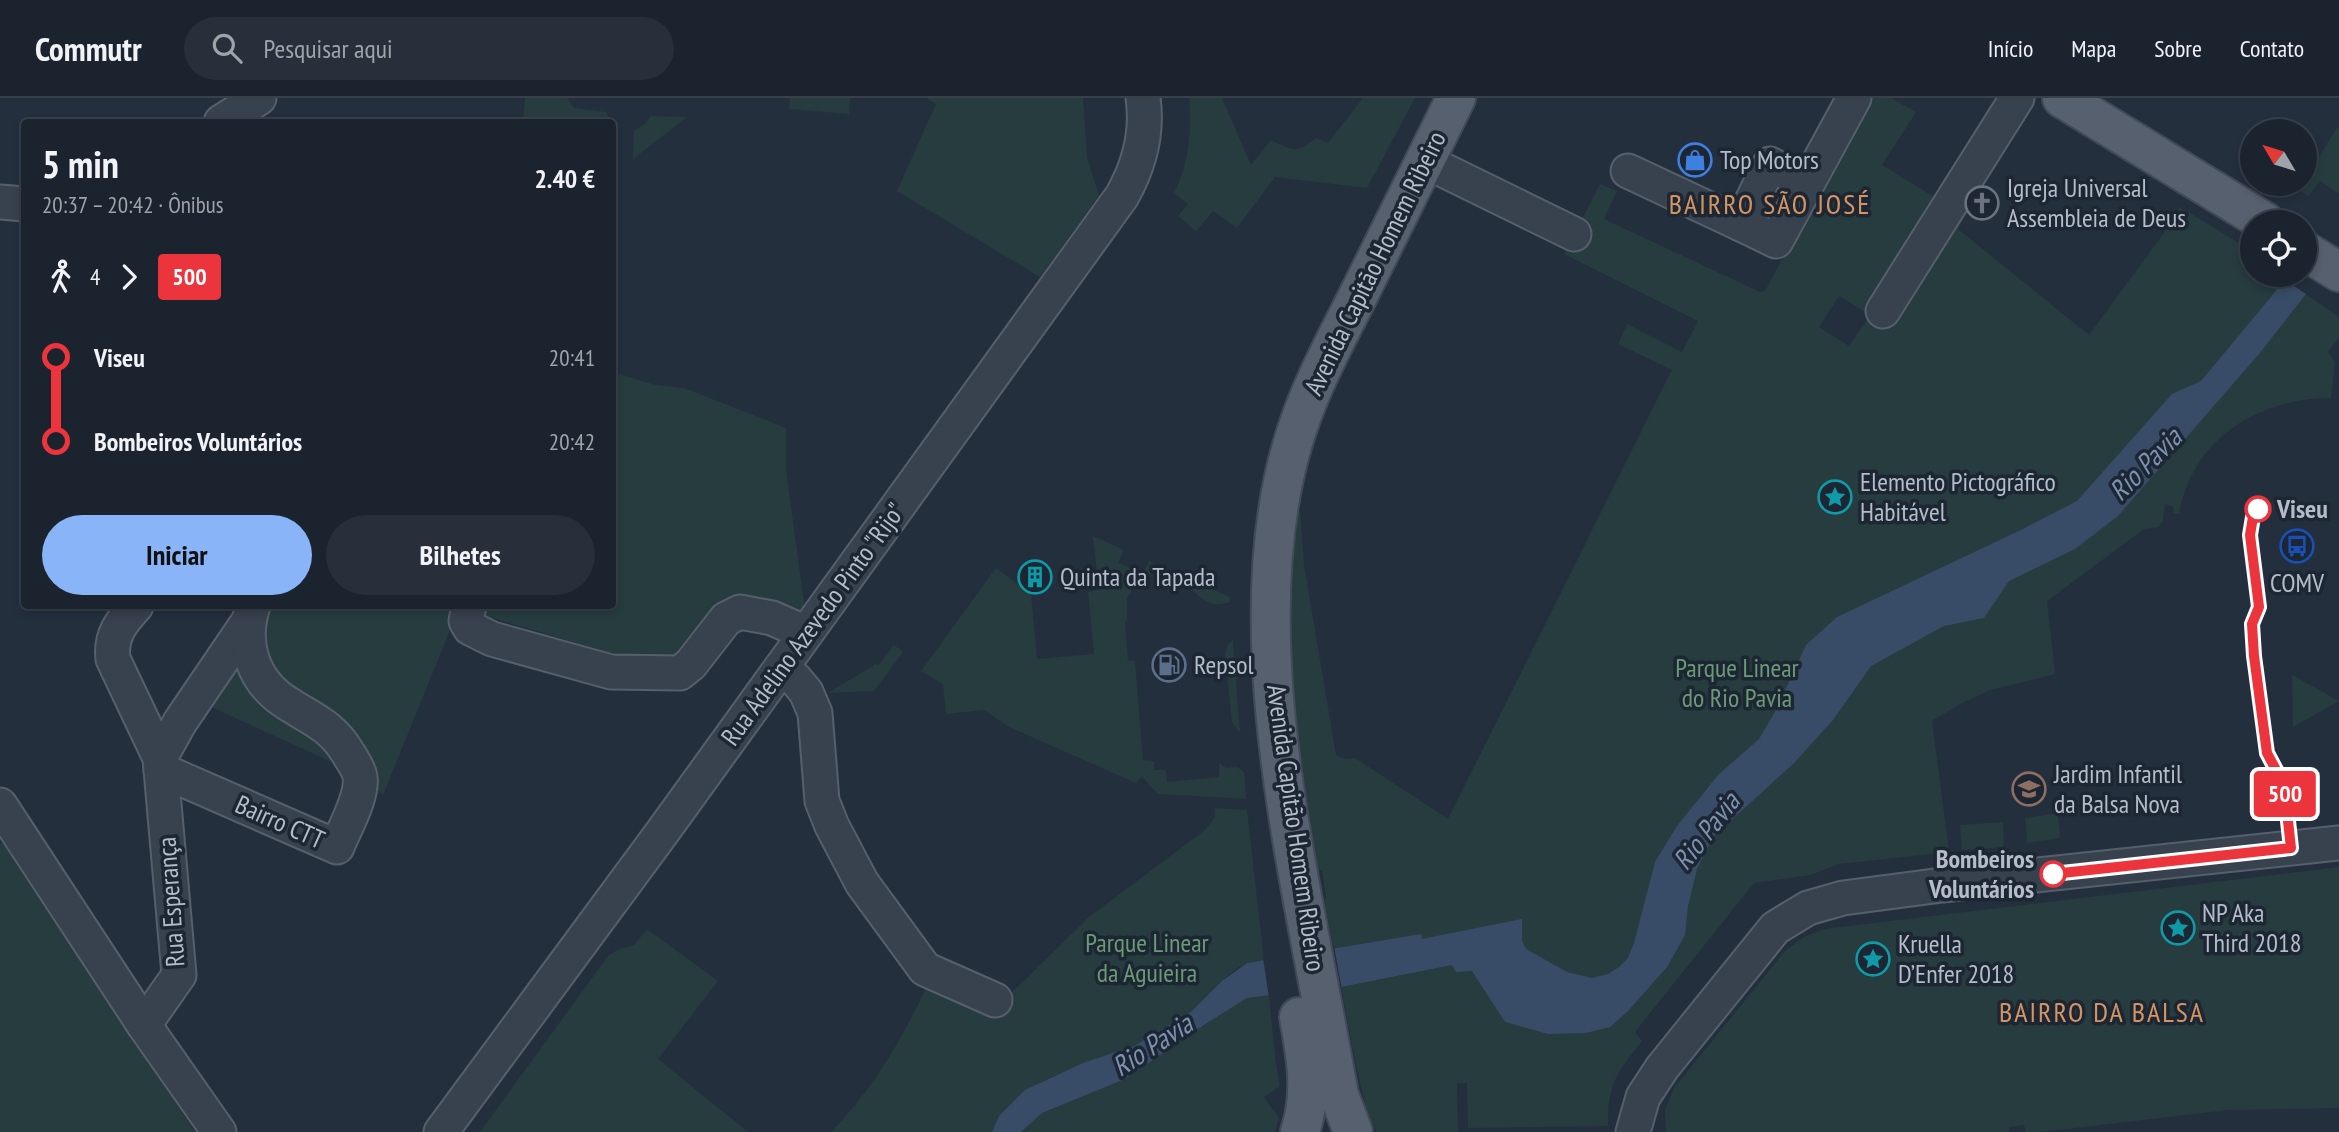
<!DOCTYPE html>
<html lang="pt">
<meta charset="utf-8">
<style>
:root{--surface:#1b232e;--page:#282f3a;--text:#f1f3f6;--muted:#a0a4aa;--line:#39404a;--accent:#8ab4f8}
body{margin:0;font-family:"PT Sans Narrow",sans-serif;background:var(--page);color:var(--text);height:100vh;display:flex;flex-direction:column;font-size:26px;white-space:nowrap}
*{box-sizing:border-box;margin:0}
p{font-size:23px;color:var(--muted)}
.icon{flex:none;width:38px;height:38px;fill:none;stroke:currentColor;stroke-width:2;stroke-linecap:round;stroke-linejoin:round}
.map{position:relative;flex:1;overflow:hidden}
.sheet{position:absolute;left:21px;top:21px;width:595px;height:490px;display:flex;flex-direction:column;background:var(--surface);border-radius:7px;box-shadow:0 4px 10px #0003,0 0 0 2px var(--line)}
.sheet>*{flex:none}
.badge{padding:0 14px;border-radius:5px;font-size:24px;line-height:46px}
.needle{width:46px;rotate:308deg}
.tools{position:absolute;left:2240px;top:21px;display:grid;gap:14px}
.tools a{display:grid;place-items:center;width:77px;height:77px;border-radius:50%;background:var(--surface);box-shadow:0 4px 10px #0003,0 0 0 2px var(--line);font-size:35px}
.map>.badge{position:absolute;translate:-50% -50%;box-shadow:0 0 0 4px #fff}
.legs{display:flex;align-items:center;gap:10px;height:77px;padding:0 21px;font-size:23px}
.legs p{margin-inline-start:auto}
.headline{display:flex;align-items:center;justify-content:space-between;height:119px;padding:0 21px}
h1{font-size:38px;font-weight:600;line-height:52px}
.cta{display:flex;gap:14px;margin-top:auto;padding:14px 21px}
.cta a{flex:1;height:80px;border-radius:42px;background:var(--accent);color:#111;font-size:28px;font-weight:600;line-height:80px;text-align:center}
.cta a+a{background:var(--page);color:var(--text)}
ul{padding:0 21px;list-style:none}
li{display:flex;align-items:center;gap:24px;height:84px;font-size:26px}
li i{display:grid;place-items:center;width:10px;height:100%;margin:0 9px;background:currentColor}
li i::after{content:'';width:18px;height:18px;margin:-9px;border:5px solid;border-radius:50%;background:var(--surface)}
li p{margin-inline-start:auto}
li:first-child i{background:linear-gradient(#0000 50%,currentColor 0)}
li:last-child i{background:linear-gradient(currentColor 50%,#0000 0)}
header{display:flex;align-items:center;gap:42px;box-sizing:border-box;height:98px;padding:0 35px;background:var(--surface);border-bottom:2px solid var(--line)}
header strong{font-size:33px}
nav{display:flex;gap:38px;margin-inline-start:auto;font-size:24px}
.search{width:490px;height:63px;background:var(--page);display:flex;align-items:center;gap:18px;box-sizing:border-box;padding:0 24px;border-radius:38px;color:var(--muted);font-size:26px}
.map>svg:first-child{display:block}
.green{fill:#263c3f;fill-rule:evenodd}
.water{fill:#394c67}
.pier{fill:#242f3e}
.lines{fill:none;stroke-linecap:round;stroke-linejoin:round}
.minor-casing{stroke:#565f6c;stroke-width:37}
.major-casing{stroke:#414a57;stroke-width:42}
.minor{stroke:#38414e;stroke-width:33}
.major{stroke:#56606e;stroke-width:38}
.line-1-casing{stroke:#fff;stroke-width:16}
.line-1{stroke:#ec343c;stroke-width:10}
.stop-1-dot{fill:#fff;stroke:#ec343c;stroke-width:3.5}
.labels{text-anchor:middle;stroke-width:7;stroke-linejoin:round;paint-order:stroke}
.poi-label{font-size:26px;fill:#b4bcc9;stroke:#1d2633;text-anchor:start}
.street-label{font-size:26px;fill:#b4bcc9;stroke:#1d2633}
.stop-label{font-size:26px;font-weight:bold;fill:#b4bcc9;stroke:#1d2633;text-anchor:start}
.park-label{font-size:26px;fill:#6b9a76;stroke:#1d2633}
.neighbourhood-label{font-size:28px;letter-spacing:2px;fill:#d59563;stroke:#1d2633}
.water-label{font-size:28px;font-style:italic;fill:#7c92b1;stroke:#1d2633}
</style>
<header>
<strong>Commutr</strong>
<div class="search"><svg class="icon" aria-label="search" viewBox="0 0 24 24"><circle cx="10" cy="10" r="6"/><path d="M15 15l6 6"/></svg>Pesquisar aqui</div>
<nav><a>Início</a><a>Mapa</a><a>Sobre</a><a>Contato</a></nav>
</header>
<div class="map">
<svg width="2339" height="1034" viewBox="0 0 2339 1034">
<rect width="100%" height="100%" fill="#242f3e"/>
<g class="green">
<polygon points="525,0 567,0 574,10 606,14 611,24 523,24"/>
<polygon points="790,0 850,0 849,16 789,11"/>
<polygon points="926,0 1083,0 1087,60 1099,97 1040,179 897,93 936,6"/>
<path d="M 1189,0 L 1222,0 L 1251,67 L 1271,42 C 1294,53 1295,56 1316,40 L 1328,45 L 1363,0 L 1415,0 L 1367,90 L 1275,79 L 1237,130 L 1213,113 L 1196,133 L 1178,118 L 1188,106 L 1174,95 C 1189,66 1192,32 1189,0 Z"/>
<path d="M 1869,0 L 1891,0 L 1916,14 L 1882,67 L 1965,118 L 1958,131 L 2089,237 L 2161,139 L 2180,109 L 2252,153 L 2252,177 L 2278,177 L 2339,219 L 2339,240 L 2328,254 L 2335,264 L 2331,300 C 2258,300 2192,341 2179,416 L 2173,415 L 2174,409 L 2165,406 L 2163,423 L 2158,429 L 2144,431 L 2047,503 L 2055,576 L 1990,592 L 1960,606 L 1932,623 L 1949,754 L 1839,766 L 1811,777 L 1754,785 L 1635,934 L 1642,943 C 1616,976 1608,985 1608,1028 L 1468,1030 L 1467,985 L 1457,985 L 1458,1034 L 1377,1034 L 1369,1021 L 1356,968 L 1324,801 L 1326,800 L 1322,772 L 1318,772 C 1300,656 1278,529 1300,411 L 1304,467 L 1336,657 L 1345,661 L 1355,660 L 1448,721 L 1672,272 L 1618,246 L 1627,226 L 1682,254 L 1698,223 L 1564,156 L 1600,86 L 1617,93 L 1604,121 L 1760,194 L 1765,193 ZM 1839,198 L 1870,217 L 1849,248 L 1819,229 Z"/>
<polygon points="651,18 687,19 633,61 634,33 645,26"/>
<polygon points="2339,27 2339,96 2320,83 2308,98 2295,89 2297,86 2305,86 2305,73 2314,58 2318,60"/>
<polygon points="613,274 655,287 684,290 786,330 786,372 806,520 730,499 674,574 459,510 383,697 360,677 207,607 252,508 612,508"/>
<polygon points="1093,438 1124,452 1118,465 1137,473 1129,490 1132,493 1127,500 1127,523 1125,524 1128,563 1135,563 1143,662 1154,663 1154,672 1166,672 1167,684 1219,679 1219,665 1226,670 1237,669 1244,674 1246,701 1158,696 1142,679 1136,685 1009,629 984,612 946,616 943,586 921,573 996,470 1031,496 1037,561 1094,556 1088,494 1099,492"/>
<path d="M 1149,463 L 1230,499 L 1230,504 C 1225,505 1220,507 1214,506 C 1189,501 1172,451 1138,485 Z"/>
<polygon points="1233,542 1240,635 1232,624 1225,556 1228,546"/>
<polygon points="894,547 903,554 874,593 828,595 876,566 878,568"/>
<polygon points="2292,577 2339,603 2293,629"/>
<path d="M 1214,710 L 1247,712 L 1264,863 C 1259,864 1252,863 1248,865 C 1228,871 1208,901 1191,914 C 1174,926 1153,937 1135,947 C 1085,972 1018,976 992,1034 L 831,1034 C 872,993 902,941 926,890 L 992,914 L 1089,819 L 1205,732 L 1215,719 Z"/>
<polygon points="2058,715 2060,740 2027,745 2025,720"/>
<polygon points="2003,724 2004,749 1962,752 1960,727"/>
<polygon points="3,744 195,1034 0,1034 0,746"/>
<polygon points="2339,769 2339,1010 2228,1012 2041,1034 2026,1034 2024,1027 2009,1029 2009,1034 1666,1034 1665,1012 1674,990 1785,853 1804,839 1824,831"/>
<polygon points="647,831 718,883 658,961 748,1034 480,1034 608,858 617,852 634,847"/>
<polygon points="1269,897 1276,966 1280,988 1264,999 1279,1020 1275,1034 1021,1034 1042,1015 1125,981 1204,927 1247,900"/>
</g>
<polygon class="water" points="2285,182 2306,196 2259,256 2118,418 2075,451 2009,483 1984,520 1944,528 1871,568 1833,622 1794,665 1713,739 1697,771 1688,808 1685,837 1667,869 1628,913 1610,929 1586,935 1548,936 1505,924 1472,873 1456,874 1452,867 1341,889 1247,900 1204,927 1125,981 1042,1015 1021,1034 992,1034 999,1018 1025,992 1083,965 1134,948 1192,913 1222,883 1247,865 1421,836 1422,841 1522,821 1522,843 1526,851 1567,874 1592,880 1608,876 1619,869 1628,860 1634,845 1655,764 1677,728 1718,677 1759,641 1776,612 1806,547 1837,519 2023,431 2077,403 2172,296 2201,283"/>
<polygon class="pier" points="1334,848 1342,892 1269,900 1263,860"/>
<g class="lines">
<defs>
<g id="minor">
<polyline points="221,24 259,0"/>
<polyline points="1425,63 1574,136"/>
<polyline points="1628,73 1741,126"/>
<polyline points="1806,85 1770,66 1741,126 1776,143 1854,0"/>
<polyline points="0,104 24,106"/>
<polyline points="1883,213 2017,0"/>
<path d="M 136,508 C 121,524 110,538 113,561 L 160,660 L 179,877 L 144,927"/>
<polyline points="469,508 466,523 470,530 492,541 611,574 680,575 691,566 726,521 740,514 772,520 806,535"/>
<polyline points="781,570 796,582 806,594 815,615 822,703 832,728 862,785 925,871 995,902"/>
<polyline points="160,660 180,624 248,524"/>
<path d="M 161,672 L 337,749 C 344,731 363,699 360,679 C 359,671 352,662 348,655 C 331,627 313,622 287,605 C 252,583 241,545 253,508"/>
<polyline points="0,707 144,927 219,1034"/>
<path d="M 441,1034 L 661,736 L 1122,98 C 1139,68 1148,35 1143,0"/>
<polyline points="1633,1034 1643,999 1662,970 1775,830 1808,810 1843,800 1942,787 2339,745"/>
</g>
<g id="major">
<polyline points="2062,0 2265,124"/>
<polyline points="2305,153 2339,174"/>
<path d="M 1299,919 C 1306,958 1313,995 1300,1034"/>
<path d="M 1353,1034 L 1339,997 L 1332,959 C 1299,772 1238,533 1292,348 C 1307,294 1335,244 1360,194 C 1392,129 1424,64 1456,0"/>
</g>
</defs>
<use href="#minor" class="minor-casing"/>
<use href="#major" class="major-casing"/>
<use href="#minor" class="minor"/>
<use href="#major" class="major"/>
</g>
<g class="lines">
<defs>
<polyline id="line-1" points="2053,776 2291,750 2284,687 2267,655 2254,558 2252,526 2259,509 2250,437 2253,419 2258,411"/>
</defs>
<use href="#line-1" class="line-1-casing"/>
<use href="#line-1" class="line-1"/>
</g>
<defs>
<symbol id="shop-ring" viewBox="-11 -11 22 22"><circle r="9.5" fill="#1d2633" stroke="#3f7fe0" stroke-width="1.5"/><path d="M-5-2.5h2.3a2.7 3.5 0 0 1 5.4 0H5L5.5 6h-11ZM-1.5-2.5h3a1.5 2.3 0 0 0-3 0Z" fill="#3f7fe0"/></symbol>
<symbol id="church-ring" viewBox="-11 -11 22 22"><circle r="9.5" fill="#1d2633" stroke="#6b7280" stroke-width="1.5"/><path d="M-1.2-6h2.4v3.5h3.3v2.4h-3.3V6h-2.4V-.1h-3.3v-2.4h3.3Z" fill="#6b7280"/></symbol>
<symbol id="sight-ring" viewBox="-11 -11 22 22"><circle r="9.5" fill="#1d2633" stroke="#0f9aa8" stroke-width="1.5"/><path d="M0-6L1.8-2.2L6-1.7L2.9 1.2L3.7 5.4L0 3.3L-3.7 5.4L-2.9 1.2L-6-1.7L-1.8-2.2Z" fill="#0f9aa8"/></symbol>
<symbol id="bus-ring" viewBox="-11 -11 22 22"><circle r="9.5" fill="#1d2633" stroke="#1a4fb4" stroke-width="1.5"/><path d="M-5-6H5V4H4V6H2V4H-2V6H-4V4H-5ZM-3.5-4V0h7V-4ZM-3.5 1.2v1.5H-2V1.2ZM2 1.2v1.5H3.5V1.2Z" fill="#1a4fb4"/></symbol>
<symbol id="building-ring" viewBox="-11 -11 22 22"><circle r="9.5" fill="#1d2633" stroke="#0f9aa8" stroke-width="1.5"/><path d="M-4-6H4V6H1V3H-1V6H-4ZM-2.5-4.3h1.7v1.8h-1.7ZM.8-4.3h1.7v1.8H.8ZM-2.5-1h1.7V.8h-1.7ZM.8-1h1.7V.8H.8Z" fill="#0f9aa8"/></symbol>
<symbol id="fuel-ring" viewBox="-11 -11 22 22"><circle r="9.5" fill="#1d2633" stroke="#5c6f8a" stroke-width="1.5"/><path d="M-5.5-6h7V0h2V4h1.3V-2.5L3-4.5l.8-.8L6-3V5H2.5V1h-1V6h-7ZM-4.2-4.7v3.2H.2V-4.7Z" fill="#5c6f8a"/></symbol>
<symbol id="school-ring" viewBox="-11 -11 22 22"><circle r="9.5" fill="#1d2633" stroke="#8d6e63" stroke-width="1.5"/><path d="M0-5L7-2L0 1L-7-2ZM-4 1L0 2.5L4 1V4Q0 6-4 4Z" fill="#8d6e63"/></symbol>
</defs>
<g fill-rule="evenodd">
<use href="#shop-ring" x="1676" y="43" width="38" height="38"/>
<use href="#church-ring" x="1963" y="86" width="38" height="38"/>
<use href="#sight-ring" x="1816" y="380" width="38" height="38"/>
<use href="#bus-ring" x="2278" y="429" width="38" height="38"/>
<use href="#building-ring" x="1016" y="460" width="38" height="38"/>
<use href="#fuel-ring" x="1150" y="548" width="38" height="38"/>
<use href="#school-ring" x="2010" y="672" width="38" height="38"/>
<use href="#sight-ring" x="2159" y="811" width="38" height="38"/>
<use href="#sight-ring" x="1854" y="842" width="38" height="38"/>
</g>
<g class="stop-1-dot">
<circle cx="2258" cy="411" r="12"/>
<circle cx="2053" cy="776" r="12"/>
</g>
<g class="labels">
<g class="poi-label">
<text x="1720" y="71">Top Motors</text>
<text x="2007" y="99">Igreja Universal<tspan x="2007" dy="30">Assembleia de Deus</tspan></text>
<text x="1860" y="393">Elemento Pictográfico<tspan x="1860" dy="30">Habitável</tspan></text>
<text x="1060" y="488">Quinta da Tapada</text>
<text x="2297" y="494" text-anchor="middle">COMV</text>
<text x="1194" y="576">Repsol</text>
<text x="2054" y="685">Jardim Infantil<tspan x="2054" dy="30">da Balsa Nova</tspan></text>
<text x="2202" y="824">NP Aka<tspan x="2202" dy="30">Third 2018</tspan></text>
<text x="1898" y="855">Kruella<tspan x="1898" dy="30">D’Enfer 2018</tspan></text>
</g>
<g class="street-label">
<text transform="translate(1375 165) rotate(-64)" y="9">Avenida Capitão Homem Ribeiro</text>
<text transform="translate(813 526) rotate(-54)" y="9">Rua Adelino Azevedo Pinto "Rijo"</text>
<text transform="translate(280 724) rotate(24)" y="9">Bairro CTT</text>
<text transform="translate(1296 730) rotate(82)" y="9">Avenida Capitão Homem Ribeiro</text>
<text transform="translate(171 804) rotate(-94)" y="9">Rua Esperança</text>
</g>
<g class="stop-label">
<text x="2277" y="420">Viseu</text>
<text x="2034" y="770" text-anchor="end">Bombeiros<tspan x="2034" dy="30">Voluntários</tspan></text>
</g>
<g class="park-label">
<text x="1737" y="579">Parque Linear<tspan x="1737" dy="30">do Rio Pavia</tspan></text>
<text x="1147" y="854">Parque Linear<tspan x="1147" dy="30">da Aguieira</tspan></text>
</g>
<g class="neighbourhood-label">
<text x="1770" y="116">BAIRRO SÃO JOSÉ</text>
<text x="2102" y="924">BAIRRO DA BALSA</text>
</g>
<g class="water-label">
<text transform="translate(2145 366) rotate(-45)" y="10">Rio Pavia</text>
<text transform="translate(1706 733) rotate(-52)" y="10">Rio Pavia</text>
<text transform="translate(1152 947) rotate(-33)" y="10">Rio Pavia</text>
</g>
</g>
</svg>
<div class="tools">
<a><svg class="needle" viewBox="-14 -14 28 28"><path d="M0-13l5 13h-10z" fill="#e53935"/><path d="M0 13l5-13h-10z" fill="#a0a4aa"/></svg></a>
<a><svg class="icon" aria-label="locate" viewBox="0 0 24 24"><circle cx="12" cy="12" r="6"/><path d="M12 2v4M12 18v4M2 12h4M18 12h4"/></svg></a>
</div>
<b class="badge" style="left:2285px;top:696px;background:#ec343c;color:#fff">500</b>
<section class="sheet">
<div class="headline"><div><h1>5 min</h1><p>20:37 – 20:42 · Ônibus</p></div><b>2.40 €</b></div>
<div class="legs"><svg class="icon" aria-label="walk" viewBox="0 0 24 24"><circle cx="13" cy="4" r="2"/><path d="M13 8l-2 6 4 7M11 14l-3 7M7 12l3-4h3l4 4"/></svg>4<svg class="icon" aria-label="forward" viewBox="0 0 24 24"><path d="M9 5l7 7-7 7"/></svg><b class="badge" style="background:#ec343c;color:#fff">500</b></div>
<ul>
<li><i style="color:#ec343c"></i><b>Viseu</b><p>20:41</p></li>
<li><i style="color:#ec343c"></i><b>Bombeiros Voluntários</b><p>20:42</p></li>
</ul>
<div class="cta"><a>Iniciar</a><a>Bilhetes</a></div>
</section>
</div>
